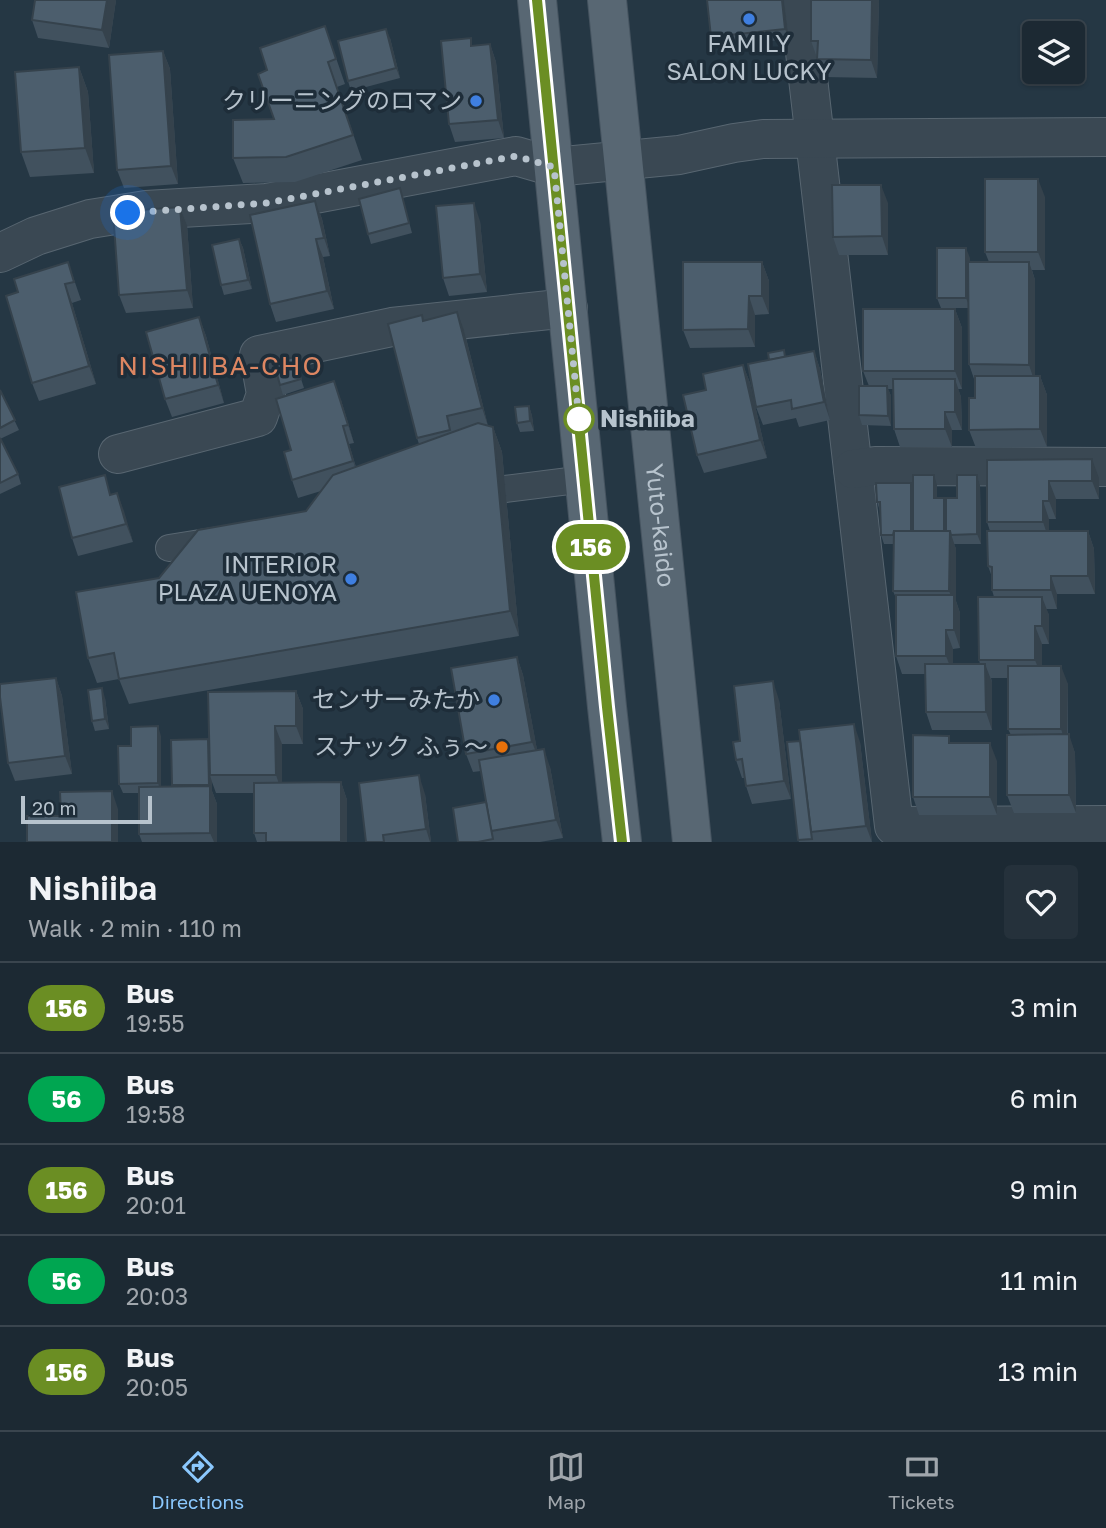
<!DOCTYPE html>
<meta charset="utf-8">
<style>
:root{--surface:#1c2933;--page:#25313b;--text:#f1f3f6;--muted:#a0a6ac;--line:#3a454e;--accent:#8bc8fe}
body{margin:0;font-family:"Golos Text","Noto Sans JP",sans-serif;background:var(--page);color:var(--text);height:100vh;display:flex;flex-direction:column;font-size:26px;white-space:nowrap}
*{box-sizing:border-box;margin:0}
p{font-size:23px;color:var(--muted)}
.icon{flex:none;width:38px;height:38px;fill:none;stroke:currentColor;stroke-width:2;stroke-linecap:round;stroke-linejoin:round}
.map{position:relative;height:842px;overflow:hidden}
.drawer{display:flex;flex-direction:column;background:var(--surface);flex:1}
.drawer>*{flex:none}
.badge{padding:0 14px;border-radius:23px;font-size:24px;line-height:46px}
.tools{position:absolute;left:1022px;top:21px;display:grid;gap:14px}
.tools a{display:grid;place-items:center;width:63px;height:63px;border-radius:7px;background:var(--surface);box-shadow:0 2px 5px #0004,0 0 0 2px var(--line);font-size:35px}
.scale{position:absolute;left:21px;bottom:18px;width:131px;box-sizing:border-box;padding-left:7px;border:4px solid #b7c3cd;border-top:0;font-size:19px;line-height:24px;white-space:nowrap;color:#b7c3cd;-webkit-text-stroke:5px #1e2d39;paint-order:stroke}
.you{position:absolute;width:35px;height:35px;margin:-18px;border:5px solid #fff;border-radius:50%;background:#1a73e8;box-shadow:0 0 0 10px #1a73e833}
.map>.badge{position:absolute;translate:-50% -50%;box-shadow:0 0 0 4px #fff}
.round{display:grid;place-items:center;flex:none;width:74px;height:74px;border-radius:7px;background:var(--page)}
.overview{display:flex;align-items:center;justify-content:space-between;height:119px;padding:0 28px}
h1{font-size:33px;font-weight:600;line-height:52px}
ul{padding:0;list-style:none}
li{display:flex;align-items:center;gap:21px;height:91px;padding:0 28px;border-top:2px solid var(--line)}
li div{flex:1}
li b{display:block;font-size:26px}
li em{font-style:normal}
li .badge{min-width:77px;font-weight:700;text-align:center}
.dock{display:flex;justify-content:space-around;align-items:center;height:98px;border-top:2px solid var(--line);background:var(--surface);font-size:19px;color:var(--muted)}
.dock a{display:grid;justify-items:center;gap:4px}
.dock .current{color:var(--accent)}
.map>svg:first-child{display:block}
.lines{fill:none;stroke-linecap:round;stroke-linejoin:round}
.service-casing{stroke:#586671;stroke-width:28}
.minor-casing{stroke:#586671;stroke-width:40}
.tertiary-casing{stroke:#586671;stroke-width:40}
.primary-casing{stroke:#465460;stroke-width:40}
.service{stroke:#3a4853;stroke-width:26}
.minor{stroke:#3a4853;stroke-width:38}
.tertiary{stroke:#3a4853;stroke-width:38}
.primary{stroke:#586773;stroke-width:38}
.wall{fill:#41515e}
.shaded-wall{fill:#35424c}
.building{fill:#4c5e6d;stroke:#35424c;stroke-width:2}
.line-casing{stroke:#fff;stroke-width:16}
.line{stroke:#6b8e23;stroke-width:10}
.walk{stroke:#b7c3cd;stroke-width:7;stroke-dasharray:0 12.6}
.shop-dot{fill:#3f7fe0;stroke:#1e2d39;stroke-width:2.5}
.stop-dot{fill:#fff;stroke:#6b8e23;stroke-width:3.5}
.food-dot{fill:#e8710a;stroke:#1e2d39;stroke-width:2.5}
.labels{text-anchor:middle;stroke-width:7;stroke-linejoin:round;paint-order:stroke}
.poi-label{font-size:24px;fill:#b7c3cd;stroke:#1e2d39;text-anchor:end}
.stop-label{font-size:24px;font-weight:bold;fill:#b7c3cd;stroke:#1e2d39;text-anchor:start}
.street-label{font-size:24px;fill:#b7c3cd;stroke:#1e2d39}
.neighbourhood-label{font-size:26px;letter-spacing:2px;fill:#dd8662;stroke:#1e2d39}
</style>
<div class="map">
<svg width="1106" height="842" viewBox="0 0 1106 842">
<rect width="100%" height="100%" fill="#253744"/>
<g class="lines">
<defs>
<g id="service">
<polyline points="505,489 585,479"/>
<polyline points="169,548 219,540"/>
</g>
<g id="minor">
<polyline points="799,0 894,826 1106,825"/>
<polyline points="0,253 36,236 90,219 146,210 267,203 516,156 554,167"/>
<polyline points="118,454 258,417 266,394 259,355 392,327 568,308"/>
<polyline points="853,469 875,466 1106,467"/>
</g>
<polyline id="tertiary" points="554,167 679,155 734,143 763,139 1106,137"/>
<g id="primary">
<polyline points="537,0 607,707 622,842"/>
<path id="s1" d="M 607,0 L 692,842"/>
</g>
</defs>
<use href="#service" class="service-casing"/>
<use href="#minor" class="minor-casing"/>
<use href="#tertiary" class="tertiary-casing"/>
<use href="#primary" class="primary-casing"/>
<use href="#service" class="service"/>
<use href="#minor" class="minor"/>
<use href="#tertiary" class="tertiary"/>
<use href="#primary" class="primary"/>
</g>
<g class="wall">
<polygon points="116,0 109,48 38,38 32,20"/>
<polygon points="707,0 784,0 789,39 715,47 711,37"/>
<polygon points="811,0 879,0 877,78 824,77 811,41"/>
<polygon points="325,26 345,84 337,87 362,160 295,182 243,183 233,158 274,119"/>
<polygon points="390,38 400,78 351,91 348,81"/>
<polygon points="490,44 496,62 504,138 455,142 449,124 473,46"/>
<polygon points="163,51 170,69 178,184 124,188 117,170"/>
<polygon points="79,67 88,92 94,173 30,177 21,152"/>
<polygon points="400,188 412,233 371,244 368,234"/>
<polygon points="1045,197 1045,270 1032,270 1035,280 1035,376 1040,376 1047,395 1047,447 976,448 969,430 975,398 975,382 969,364 968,308 941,308 937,298 970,258 970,262 989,262 985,252"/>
<polygon points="315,201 322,219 330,256 323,257 334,309 276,322 270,304"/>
<polygon points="888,203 888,255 839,255 833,237"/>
<polygon points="180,207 187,225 193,308 126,313 119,295"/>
<polygon points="480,221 487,292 449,296 443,278"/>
<polygon points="239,239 243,248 252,289 224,295 221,285"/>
<polygon points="68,262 81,300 72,303 96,384 39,401 32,383 18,292"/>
<polygon points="762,262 769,281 769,314 755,315 755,347 690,348 683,330"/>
<polygon points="955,309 962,328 962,389 958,389 961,397 962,430 952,430 952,447 900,447 894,429 893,389 888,389 891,396 891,426 862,425 859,415 869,386 863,371"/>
<polygon points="199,317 206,336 224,403 172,417 165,399"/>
<polygon points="424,321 464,330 488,426 493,427 502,452 519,636 129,704 119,679 97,683 88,658 159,578 306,511 321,491 298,498 292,480 291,450 341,400 354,443 349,444 356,467 419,444 417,438"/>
<polygon points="814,351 820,369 830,420 799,427 796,418 763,425 756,407"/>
<polygon points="294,357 304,388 283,395 280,385"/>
<polygon points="743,365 750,383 767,458 704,473 697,455 706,390"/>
<polygon points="0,390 19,430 0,439 18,474 21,484 0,494"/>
<polygon points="529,406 532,416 534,431 520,432 517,423"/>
<polygon points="987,460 1099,478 1099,499 1056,499 1056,519 1049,519 1049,531 1088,531 1094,549 1095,594 1057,594 1057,609 1046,609 1049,615 1049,644 1042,644 1042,666 1068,684 1068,734 1075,753 1076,813 1014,813 1007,795 1011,735 1008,729 1008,678 991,678 992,682 992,730 932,730 926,712 925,674 902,674 896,656 896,598 893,591 893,544 884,544 881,535 880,511 877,502 913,490 937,485 937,498 946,504 957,498 977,475 980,485 981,544 954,544 956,549 956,601 960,613 960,648 953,649 953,664 980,664 979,660 994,597 992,590 992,577 988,566 990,531 987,522"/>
<polygon points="117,493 133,542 78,556 72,538 112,494"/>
<polygon points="517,657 523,675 537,750 550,767 563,838 540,842 495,842 495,841 495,842 458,842 486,803 481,771 473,772 466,754"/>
<polygon points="56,678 62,696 72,774 15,781 8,763"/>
<polygon points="296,691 303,709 303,744 282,744 282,782 341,782 347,800 347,842 257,842 254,833 254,793 216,793 212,782 212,791 217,804 217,842 142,842 139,834 139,793 123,793 119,784 131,746 161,736 161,786 172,786 208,739"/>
<polygon points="105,698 109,729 95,731 92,721"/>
<polygon points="779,700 791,799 752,804 746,786 745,778 742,778 736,760 740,741"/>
<polygon points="860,742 872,842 799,842 798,840"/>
<polygon points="997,761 997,815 919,815 913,797"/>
<polygon points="425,794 431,842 366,842"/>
</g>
<g class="shaded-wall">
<polygon points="107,0 116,0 109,48 102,30"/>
<polygon points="782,0 784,0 789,39 785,29"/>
<polygon points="872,0 879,0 877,78 871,60"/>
<polygon points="386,29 390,38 400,78 396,68"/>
<polygon points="490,44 496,62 504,138 498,120"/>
<polygon points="163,51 170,69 178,184 171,166"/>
<polygon points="79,67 88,92 94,173 85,148"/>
<polygon points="1038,179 1045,197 1045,270 1038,252"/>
<polygon points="881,185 888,203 888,255 882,236"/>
<polygon points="315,201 322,219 330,256 324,238"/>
<polygon points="474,203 480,221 487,292 480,274"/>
<polygon points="180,207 187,225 193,308 187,290"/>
<polygon points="239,239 243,248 252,289 248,280"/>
<polygon points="316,239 323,257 334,309 327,291"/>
<polygon points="966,248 970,258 970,308 966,298"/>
<polygon points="762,262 769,281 769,314 762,296"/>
<polygon points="1029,262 1035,280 1035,383 1029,365"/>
<polygon points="65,284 72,303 96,384 89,366"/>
<polygon points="749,296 755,315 755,347 748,329"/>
<polygon points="955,309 962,328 962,389 955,371"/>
<polygon points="457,312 464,330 488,426 482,408"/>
<polygon points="199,317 206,336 224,403 218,385"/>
<polygon points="814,351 820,369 830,420 824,402"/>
<polygon points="743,365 750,383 767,458 760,440"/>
<polygon points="1040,376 1047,395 1047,447 1040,429"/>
<polygon points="955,379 961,397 962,430 955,412"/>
<polygon points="334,381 341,400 354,443 348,425"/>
<polygon points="887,386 891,396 891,426 888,416"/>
<polygon points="529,406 532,416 534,431 530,421"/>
<polygon points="945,412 952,430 952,447 945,429"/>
<polygon points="343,426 349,444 359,479 353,461"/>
<polygon points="493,427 502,452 519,636 510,611"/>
<polygon points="1092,459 1099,478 1099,499 1092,481"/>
<polygon points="934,475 937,485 937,508 934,498"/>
<polygon points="977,475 980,485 981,544 977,534"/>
<polygon points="1049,481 1056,499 1056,519 1049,501"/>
<polygon points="911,483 914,493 914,535 911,535"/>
<polygon points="117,493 124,511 133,542 126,524"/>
<polygon points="944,498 947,508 948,535 944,534"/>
<polygon points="1043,501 1049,519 1049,540 1043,522"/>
<polygon points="950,531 956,549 956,601 960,613 960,648 954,630 954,603 949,591"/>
<polygon points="1088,531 1094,549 1095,594 1088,576"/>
<polygon points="1051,576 1057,594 1057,609 1051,590"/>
<polygon points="1042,597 1049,615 1049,644 1042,626"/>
<polygon points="1035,626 1042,644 1042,678 1035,660"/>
<polygon points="946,630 953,649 953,674 946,656"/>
<polygon points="517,657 523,675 539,760 532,742"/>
<polygon points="985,664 992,682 992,730 986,712"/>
<polygon points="1061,666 1068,684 1067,747 1061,729"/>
<polygon points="56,678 62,696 72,774 65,756"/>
<polygon points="773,681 779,700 791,799 784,781"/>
<polygon points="102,688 105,698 109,729 105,719"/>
<polygon points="296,691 303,709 303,744 296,726"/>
<polygon points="854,724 860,742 872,842 866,826"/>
<polygon points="158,726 161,736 161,793 158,783"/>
<polygon points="275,726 282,744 282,793 276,775"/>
<polygon points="1069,734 1075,753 1076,813 1069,795"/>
<polygon points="208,739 210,775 212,782 212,791 217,804 217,842 214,842 210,833"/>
<polygon points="990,743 997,761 997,815 990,797"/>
<polygon points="544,749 550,767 563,838 556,820"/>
<polygon points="419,775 425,794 431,842 430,842 426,829"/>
<polygon points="341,782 347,800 347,842 341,842"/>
<polygon points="112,791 118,809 118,842 112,842"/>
</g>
<g class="building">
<polygon points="35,0 107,0 102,30 32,20"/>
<polygon points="707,0 782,0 785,29 711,37"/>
<polygon points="811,0 872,0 871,60 817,59 818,41 811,41"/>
<polygon points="325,26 336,59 328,62 353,135 286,157 233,158 233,120 274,119 258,74 267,70 260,48"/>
<polygon points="386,29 396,68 348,81 338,41"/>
<polygon points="471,38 471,46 490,44 498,120 449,124 441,41"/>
<polygon points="163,51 171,166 117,170 109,55"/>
<polygon points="79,67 85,148 21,152 15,72"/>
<rect x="985" y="179" width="53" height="73"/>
<polygon points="832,185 881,185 882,236 833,237"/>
<polygon points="400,188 409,223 368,234 359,199"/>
<polygon points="315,201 324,238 316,239 327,291 270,304 250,215"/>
<polygon points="474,203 480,274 443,278 436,206"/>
<polygon points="180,207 187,290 119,295 113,212"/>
<polygon points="239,239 248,280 221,285 212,245"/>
<rect x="937" y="248" width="29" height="50"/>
<polygon points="68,262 74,282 65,284 89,366 32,383 6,296 18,292 14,279"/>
<polygon points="683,262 762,262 762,296 749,296 748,329 683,330"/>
<polygon points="968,262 1029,262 1029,365 969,364"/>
<rect x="863" y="309" width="92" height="62"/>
<polygon points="457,312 482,408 447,416 450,430 417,438 388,324 422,315 423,321"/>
<polygon points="199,317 218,385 165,399 146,332"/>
<polygon points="784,350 785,357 769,360 768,353"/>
<polygon points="814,351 824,402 792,409 791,400 756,407 748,364"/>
<polygon points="294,357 301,379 280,385 274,363"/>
<polygon points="743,365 760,440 697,455 683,395 706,390 703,374"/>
<polygon points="975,376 1040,376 1040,429 969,430 969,398 975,398"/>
<polygon points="893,379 955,379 955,412 945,412 945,429 894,429"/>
<polygon points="334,381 348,425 343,426 353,461 292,480 284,452 291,450 276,399"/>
<polygon points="859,386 887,386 888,416 859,415"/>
<polygon points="0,390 15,420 0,428"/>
<polygon points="529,406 530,421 517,423 515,407"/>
<polygon points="478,423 493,427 510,611 119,679 114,653 88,658 76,592 159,578 198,530 306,511 333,475"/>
<polygon points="0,438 18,474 0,483"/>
<polygon points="1092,459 1092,481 1049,481 1049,501 1043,501 1043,522 987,522 987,460"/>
<polygon points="105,475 110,495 117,493 126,524 72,538 59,487"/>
<polygon points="913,475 934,475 934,498 944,498 944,531 913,531"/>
<polygon points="957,475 977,475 977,534 951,535 950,531 946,531 946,498 957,498"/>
<polygon points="876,483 911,483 911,531 894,531 893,535 881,535 880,502 877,502"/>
<polygon points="894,531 950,531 949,591 893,591"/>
<polygon points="987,531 1088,531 1088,576 1051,576 1051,590 992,590 992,567 988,566"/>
<polygon points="896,595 954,595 954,630 946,630 946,656 896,656"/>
<polygon points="978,597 1042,597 1042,626 1035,626 1035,660 979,660"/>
<polygon points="517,657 532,742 466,754 451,668"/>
<polygon points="925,664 985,664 986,712 926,712"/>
<rect x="1008" y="666" width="53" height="63"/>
<polygon points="56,678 65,756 8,763 0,697 0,684"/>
<polygon points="773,681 784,781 746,786 742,759 736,760 733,742 740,741 734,686"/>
<polygon points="102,688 105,719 92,721 88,690"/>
<polygon points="296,691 296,726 275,726 276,775 210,775 208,692"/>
<polygon points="854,724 866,826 811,832 799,730"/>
<polygon points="158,726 158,783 119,784 118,746 131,746 131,727"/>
<polygon points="1069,734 1069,795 1007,795 1007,735"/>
<polygon points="913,735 949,736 949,743 990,743 990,797 913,797"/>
<polygon points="208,739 209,785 172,785 171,740"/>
<polygon points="800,741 811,832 812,839 798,840 787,742"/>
<polygon points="544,749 556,820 491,831 479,760"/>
<polygon points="419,775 426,829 383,835 384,842 366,842 359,783"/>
<polygon points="341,782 341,842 266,842 266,833 254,833 254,783"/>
<polygon points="210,786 210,833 139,834 139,787"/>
<polygon points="112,791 112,842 27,842 27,816 61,816 60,792"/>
<polygon points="486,802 493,839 478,842 458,842 453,808"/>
</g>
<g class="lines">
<defs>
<polyline id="line" points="537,0 607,707 622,842"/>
</defs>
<use href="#line" class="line-casing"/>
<use href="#line" class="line"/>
<polyline class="walk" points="128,213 267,203 516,156 554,167 580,430 579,419"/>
</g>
<g class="shop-dot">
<circle cx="749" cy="19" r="7"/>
<circle cx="476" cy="101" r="7"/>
<circle cx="351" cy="579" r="7"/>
<circle cx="494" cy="700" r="7"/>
</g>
<circle class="stop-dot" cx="579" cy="419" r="14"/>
<circle class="food-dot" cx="502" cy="747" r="7"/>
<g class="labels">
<g class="poi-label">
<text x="749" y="52" text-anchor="middle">FAMILY<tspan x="749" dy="28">SALON LUCKY</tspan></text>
<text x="462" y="109">クリーニングのロマン</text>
<text x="337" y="573">INTERIOR<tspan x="337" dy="28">PLAZA UENOYA</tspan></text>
<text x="480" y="708">センサーみたか</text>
<text x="488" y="755">スナック ふぅ～</text>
</g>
<g class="stop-label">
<text x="600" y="427">Nishiiba</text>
</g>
<g class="street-label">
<text dy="8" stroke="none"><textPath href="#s1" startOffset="528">Yuto-kaido</textPath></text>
</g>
<g class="neighbourhood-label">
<text x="221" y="375">NISHIIBA-CHO</text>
</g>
</g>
</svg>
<div class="tools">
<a><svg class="icon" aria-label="layers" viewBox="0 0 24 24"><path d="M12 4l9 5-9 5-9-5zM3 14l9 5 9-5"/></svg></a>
</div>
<div class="scale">20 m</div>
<div class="you" style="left:128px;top:213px"></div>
<b class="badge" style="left:591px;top:547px;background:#6b8e23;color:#fff">156</b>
</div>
<section class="drawer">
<div class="overview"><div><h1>Nishiiba</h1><p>Walk · 2 min · 110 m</p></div><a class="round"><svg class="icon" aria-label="heart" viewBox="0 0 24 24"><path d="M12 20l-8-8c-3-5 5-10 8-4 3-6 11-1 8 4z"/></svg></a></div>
<ul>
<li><span class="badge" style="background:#6b8e23;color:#fff">156</span><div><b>Bus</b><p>19:55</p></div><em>3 min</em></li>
<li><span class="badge" style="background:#00a651;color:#fff">56</span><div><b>Bus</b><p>19:58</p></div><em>6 min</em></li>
<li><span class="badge" style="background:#6b8e23;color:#fff">156</span><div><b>Bus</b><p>20:01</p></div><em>9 min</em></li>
<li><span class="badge" style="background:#00a651;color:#fff">56</span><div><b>Bus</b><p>20:03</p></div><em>11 min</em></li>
<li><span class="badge" style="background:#6b8e23;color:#fff">156</span><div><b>Bus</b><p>20:05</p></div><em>13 min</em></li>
</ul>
</section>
<nav class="dock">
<a class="current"><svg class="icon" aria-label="directions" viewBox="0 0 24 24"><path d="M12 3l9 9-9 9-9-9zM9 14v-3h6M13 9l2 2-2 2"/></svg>Directions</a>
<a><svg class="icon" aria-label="map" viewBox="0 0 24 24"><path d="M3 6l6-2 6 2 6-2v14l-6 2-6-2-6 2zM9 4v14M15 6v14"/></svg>Map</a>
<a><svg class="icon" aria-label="tickets" viewBox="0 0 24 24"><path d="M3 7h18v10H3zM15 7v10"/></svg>Tickets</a>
</nav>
